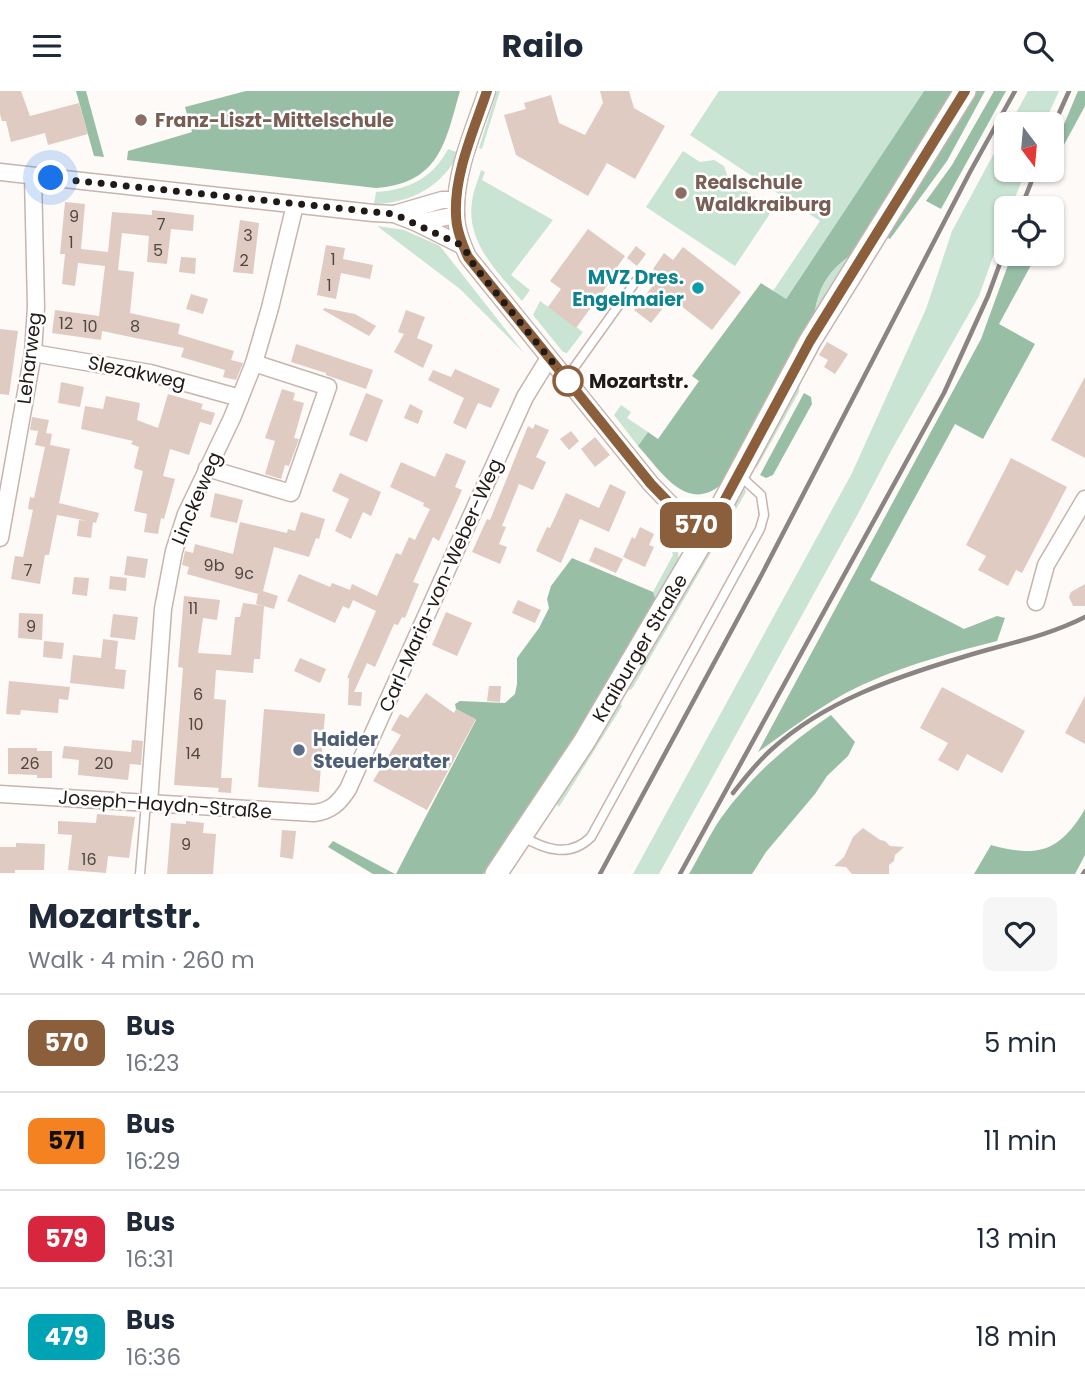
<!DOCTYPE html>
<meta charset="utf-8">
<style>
:root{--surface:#fff;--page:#f6f6f7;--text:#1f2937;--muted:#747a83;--line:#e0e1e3}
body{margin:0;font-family:Poppins,sans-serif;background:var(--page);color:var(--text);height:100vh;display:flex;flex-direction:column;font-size:26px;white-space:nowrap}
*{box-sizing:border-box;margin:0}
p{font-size:23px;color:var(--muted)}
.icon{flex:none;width:38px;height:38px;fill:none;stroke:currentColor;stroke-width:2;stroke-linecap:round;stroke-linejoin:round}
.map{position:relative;height:783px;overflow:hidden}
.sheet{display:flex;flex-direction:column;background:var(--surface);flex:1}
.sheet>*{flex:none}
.badge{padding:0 14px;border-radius:10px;font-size:24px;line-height:46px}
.needle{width:46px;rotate:164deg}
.controls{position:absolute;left:994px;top:21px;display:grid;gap:14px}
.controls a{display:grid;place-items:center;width:70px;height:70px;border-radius:10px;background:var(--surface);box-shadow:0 2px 5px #0004;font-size:35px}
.you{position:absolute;width:35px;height:35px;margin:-18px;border:5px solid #fff;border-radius:50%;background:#1a73e8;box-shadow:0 0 0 10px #1a73e833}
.map>.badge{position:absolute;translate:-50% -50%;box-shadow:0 0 0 4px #fff}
.round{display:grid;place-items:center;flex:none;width:74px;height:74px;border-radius:10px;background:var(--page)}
.overview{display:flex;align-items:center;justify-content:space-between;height:119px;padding:0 28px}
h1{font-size:33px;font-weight:700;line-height:52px}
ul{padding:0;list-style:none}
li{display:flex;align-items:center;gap:21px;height:98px;padding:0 28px;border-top:2px solid var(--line)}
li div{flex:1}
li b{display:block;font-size:26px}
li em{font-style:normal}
li .badge{min-width:77px;font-weight:700;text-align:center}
header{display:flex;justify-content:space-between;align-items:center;height:91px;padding:0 28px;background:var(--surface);font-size:32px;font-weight:700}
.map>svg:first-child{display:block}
.green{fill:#cae4d3}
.forest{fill:#98bfa6}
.building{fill:#dfcbc2}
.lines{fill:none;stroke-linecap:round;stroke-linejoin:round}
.lane-casing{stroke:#c7b4ac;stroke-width:11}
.street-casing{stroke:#c7b4ac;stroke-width:19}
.secondary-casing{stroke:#c7b4ac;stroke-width:24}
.lane{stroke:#fff;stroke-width:8}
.street{stroke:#fff;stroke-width:16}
.secondary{stroke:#fff;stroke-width:21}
.rail{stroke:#8a8482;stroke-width:4.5}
.line-casing{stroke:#fff;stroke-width:16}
.line{stroke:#8b5e3c;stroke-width:10}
.walk{stroke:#211a17;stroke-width:7;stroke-dasharray:0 12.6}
.education-dot{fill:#8d6e63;stroke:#fff;stroke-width:2.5}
.culture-dot{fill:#0f9aa8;stroke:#fff;stroke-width:2.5}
.stop-dot{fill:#fff;stroke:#8b5e3c;stroke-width:3.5}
.service-dot{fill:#5c6f8a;stroke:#fff;stroke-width:2.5}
.labels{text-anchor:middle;stroke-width:5;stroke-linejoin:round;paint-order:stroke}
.number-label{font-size:16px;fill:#504642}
.education-label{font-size:19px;font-weight:bold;fill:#785e54;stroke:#fff;text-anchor:start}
.culture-label{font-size:19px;font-weight:bold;fill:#0d838f;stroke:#fff;text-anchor:end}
.street-label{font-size:19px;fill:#211a17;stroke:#fff}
.stop-label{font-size:19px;font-weight:bold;fill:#211a17;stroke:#fff;text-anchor:start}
.service-label{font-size:19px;font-weight:bold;fill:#4e5e75;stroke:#fff;text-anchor:start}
</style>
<header><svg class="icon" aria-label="menu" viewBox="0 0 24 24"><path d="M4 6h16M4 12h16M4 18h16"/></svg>Railo<svg class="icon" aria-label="search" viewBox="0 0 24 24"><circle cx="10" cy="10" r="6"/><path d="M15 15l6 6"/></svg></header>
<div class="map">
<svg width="1085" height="783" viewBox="0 0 1085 783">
<rect width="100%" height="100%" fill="#fefaf8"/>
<g class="green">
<polygon points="497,0 500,0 482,58 479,57"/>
<polygon points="719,0 924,0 785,209 773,200 820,130 690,44"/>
<polygon points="1028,0 1059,0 1044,33 1010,33"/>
<polygon points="1006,40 1006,79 1026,79 1011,117 1006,117 1006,129 979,205 891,360 859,421 659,783 633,783 852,382 926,218 952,140"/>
<path d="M 448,58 L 459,62 C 442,95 412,112 374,113 L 376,101 C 408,99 433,87 448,58 Z"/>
<polygon points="683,60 700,71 714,69 724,75 729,89 773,118 735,175 646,116"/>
<path d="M 481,79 L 485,81 L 482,89 L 553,129 L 511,184 L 530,199 L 522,210 C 498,181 466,152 472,111 C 473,100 478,90 481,79 Z"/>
<polygon points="377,135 404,139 440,155 524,262 460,198"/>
<path d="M 851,164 L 814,226 C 818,197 827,181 851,164 Z"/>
<polygon points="540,210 583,241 567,262 563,261 533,224"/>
<polygon points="800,291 799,301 756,378 758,366"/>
<polygon points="621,314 631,321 627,327 648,341 638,355 614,324"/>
<polygon points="745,397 746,401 632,598 629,599 629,596"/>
<path d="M 664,431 C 690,468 677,477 657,512 L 653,501 L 673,464 Z"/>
<polygon points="620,612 622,615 559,716 556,712"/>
</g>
<g class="forest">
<polygon points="76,0 86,0 104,66 94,65"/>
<path d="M 246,0 L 460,0 C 445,52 440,92 376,97 L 127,69 L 128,60 L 192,41 L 185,16 Z"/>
<path d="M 924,0 L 954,0 L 851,164 C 827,181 818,197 814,226 L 722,393 C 686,423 662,381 638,355 L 648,341 L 658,348 L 699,290 L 692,285 L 761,192 L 786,208 Z"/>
<polygon points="977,0 985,0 947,70 890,148 886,146"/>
<polygon points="994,0 1006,0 941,118 926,110 952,74"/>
<polygon points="1078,0 1085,0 1085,15 1052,76 1052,62"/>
<path d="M 1012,163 L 1037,163 L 999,233 L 1035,253 L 983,348 L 955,333 L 870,489 L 964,538 L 997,525 L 1005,527 L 997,550 C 946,563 891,578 844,603 C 814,620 786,641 758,661 L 981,248 Z"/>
<polygon points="804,302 811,306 812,313 773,384 766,387 760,384"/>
<polygon points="572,467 653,501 657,512 577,645 483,783 396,783 476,629 456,618 455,613 460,610 505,612 515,603 517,593 517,567 539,537 549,517 547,508 551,495"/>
<path d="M 831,624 L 855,651 L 848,665 L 827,685 L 815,703 L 766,761 L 752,783 L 689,783 C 700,765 709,744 721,727 C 751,685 788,653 831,624 Z"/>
<path d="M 1085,718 L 1085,764 L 1075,783 L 974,783 L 991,754 C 1037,767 1060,761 1085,718 Z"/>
<polygon points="333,750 395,783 373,783 328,756"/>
</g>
<g class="building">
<polygon points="0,0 21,0 30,25 79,12 88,43 48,54 45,42 11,51 6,30 2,30 0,23"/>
<polygon points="600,0 629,0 634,17 665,35 635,88 607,72 588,105 516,64 504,24 526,18 524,12 551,4 559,32 585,44 603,12"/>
<polygon points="65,111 85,113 81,158 108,161 112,121 152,124 152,119 194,124 193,140 171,138 167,173 147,171 149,145 122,142 118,179 134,181 130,222 180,233 178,243 234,260 231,269 243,272 236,289 223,286 225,279 181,266 184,257 102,240 101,249 52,242 55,219 99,225 105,175 78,172 75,195 62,193 65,163 60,163"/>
<polygon points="240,129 259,132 253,183 233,181"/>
<polygon points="588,138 625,165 607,190 609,192 576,237 548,216 561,198 550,190"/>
<polygon points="326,154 345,157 343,168 373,174 370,188 341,182 336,208 317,204"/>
<polygon points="636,155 646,163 637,175 627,167"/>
<polygon points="683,156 741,201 712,239 671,207 651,232 634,219 661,184 653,178 664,162 673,169"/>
<polygon points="181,166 196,167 195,183 179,181"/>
<polygon points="191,203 208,208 203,223 186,218"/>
<polygon points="324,217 355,223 376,235 369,245 323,219"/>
<polygon points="406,219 425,226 417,247 433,254 423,277 394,261 404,243 398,241"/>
<polygon points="0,238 18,240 9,304 0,303"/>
<polygon points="827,251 848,263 835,283 824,276 828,269 819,264"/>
<polygon points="296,253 373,279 366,298 326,284 326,282 291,271"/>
<polygon points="455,278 500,298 491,317 478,312 466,338 453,332 464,307 428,289 433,279 451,286"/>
<polygon points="1085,286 1085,367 1051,349"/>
<polygon points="61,291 84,296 80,316 58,312"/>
<polygon points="282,298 295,302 293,309 304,312 294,347 299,348 289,375 285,374 281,388 265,383 275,350 265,347"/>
<polygon points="366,302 383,309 367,351 349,344"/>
<polygon points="168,303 203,313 201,318 215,322 211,334 200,331 189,364 170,358 163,385 175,388 164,428 161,427 158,443 144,441 147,423 134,420 143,380 134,377 139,356 131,353 133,350 81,338 85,315 103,318 106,305 140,312 137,329 158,337"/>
<polygon points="410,313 423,320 418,333 404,327"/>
<polygon points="32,326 49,329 46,342 52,343 50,354 70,358 59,412 99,422 96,432 93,431 91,447 77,445 79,429 88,430 57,424 49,464 45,464 40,493 11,488 15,465 23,466 33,419 28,418 30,406 34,407 45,356 35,354 38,340 30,339"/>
<polygon points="535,333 549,339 536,366 546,371 533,399 519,393 502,435 506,436 499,453 507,456 500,473 472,461 487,428 490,429 528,335 533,338"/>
<polygon points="571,340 579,350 569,359 560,348"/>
<polygon points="595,346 610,364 595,376 581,358"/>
<polygon points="446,362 466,370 455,396 462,399 439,450 433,446 413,491 419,493 405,527 402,526 398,534 394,533 375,576 367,572 354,601 362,601 361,615 348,614 349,587 347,587 376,520 353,509 349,518 343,515 335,532 287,510 299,483 330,496 332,492 350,499 352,493 377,505 396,462 401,464 409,446 415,449 430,418 423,415 424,412 390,396 401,371 435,386"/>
<polygon points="1011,367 1067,396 1022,482 1016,479 1008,495 978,479 986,465 966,454"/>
<polygon points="340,382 381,401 371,425 363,421 351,448 335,440 349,408 332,400"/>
<polygon points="610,393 626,401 609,441 580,428 561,472 536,460 547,436 550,437 566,402 599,417"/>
<polygon points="215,402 243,409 237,432 210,426"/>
<polygon points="301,421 325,428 319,448 316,447 309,466 274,456 263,500 278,505 274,518 256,513 258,503 187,483 189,476 182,474 185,460 193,462 195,453 233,463 240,431 287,442 288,438 295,440"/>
<polygon points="640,436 654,443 649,454 654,456 645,476 623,466 632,446 635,448"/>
<polygon points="595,456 623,468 616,482 589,470"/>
<polygon points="127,465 148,468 145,487 124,484"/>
<polygon points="110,485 127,487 126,500 109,498"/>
<polygon points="74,486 89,487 87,505 72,503"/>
<polygon points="1085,493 1085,515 1073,515 1069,506 1071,501"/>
<polygon points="184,505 220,509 217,529 203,527 198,562 231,564 235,526 240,526 243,512 264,515 260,568 254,568 253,582 216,579 214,608 226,609 221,687 232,687 231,702 218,701 219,697 174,694 183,577 178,576"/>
<polygon points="518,509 541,519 535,532 512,522"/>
<polygon points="446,521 472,532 457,565 432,554"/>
<polygon points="19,522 43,523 42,549 18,547"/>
<polygon points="113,523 138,526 135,549 110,546"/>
<polygon points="103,548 118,550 115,578 126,579 124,598 70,592 73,564 101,567"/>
<polygon points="44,550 64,552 62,568 43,566"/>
<polygon points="300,567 326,578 320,592 294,580"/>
<polygon points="9,590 70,596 68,609 59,608 58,622 21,619 20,624 6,623"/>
<polygon points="489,595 501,595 500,611 487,610"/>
<polygon points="942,596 1025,640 1002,682 967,663 958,680 938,669 948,652 920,637"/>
<polygon points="426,602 454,622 456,618 476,628 427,719 373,690 401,644 391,639 400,623 408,627"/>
<polygon points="1085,605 1085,653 1065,642"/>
<polygon points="264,618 325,623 319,701 258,696"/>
<polygon points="132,649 143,650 141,674 130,673 128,689 78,684 79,669 62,667 64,655 131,661"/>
<polygon points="8,657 37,657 37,660 52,660 52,687 37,687 37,684 8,683"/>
<polygon points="97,723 135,726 129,767 108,765 106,782 68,779 72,744 58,743 58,730 96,732"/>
<polygon points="186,730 204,732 203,742 216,743 213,783 167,783 171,732 186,733"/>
<polygon points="863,737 880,749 885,750 890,755 904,756 895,764 894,770 889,774 889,783 852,783 846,776 834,775 844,766 853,746"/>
<polygon points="282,739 296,740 293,768 280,766"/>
<polygon points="16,752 45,753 44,779 15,779 15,782 0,782 0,756 16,756"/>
</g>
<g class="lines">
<defs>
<g id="lane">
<polyline points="566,288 636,190"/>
<path d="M 522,745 C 545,759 570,767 591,746 L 760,438 L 764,424 L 761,404 L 739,384"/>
<polyline points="140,783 146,712"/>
</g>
<g id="street">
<path d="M 487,0 C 474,39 454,82 456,124 C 456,139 462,153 468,166 L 651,393 L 681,424 L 707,442"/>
<polyline points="0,81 373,122 394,123 442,109 456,109"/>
<polyline points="394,123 417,132 456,124"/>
<polyline points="417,132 463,155"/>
<polyline points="33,262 150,282 240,307"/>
<polyline points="207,377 291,402 328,296 254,272"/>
<polyline points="0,447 33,262 36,216 33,85"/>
<polyline points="1036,511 1046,474 1085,408"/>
<path d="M 0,703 L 314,722 C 331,720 339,712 348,698 L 525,306 L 549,267"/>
<polyline points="149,712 163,518 174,460 186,423 232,327 254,272 270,217 295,114"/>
</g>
<g id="secondary">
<path id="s1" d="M 496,783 L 584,651 L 707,442 L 810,250 L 965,0"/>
</g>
</defs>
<use href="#lane" class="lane-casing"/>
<use href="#street" class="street-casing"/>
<use href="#secondary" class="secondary-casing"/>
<use href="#lane" class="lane"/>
<use href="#street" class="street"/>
<use href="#secondary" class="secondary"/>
<g class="rail">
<polyline points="1052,38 1069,0"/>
<polyline points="1021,117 1036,79"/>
<path d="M 733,702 C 745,687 757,671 772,658 C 825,610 896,586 963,566 C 1004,553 1046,546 1085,526"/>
<polyline points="600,783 762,483 970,81 1015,0"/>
<polyline points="680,783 944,302 988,205 1006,156"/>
<polyline points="1083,783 1085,780"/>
</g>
</g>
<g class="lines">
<defs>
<path id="line" d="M 487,0 C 474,39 454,82 456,124 C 456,138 462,153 468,166 L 651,393 L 681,424 L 707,442 L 810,250 L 965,0"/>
</defs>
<use href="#line" class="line-casing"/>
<use href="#line" class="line"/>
<polyline class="walk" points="51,87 394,123 463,155 475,176 568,290"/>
</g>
<g class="education-dot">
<circle cx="141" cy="29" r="7"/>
<circle cx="681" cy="102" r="7"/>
</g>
<circle class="culture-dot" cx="698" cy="197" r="7"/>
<circle class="stop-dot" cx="568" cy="290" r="14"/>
<circle class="service-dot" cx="299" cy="659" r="7"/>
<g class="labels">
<g class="number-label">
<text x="74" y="131">9</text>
<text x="161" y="139">7</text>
<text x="248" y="150">3</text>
<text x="71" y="157">1</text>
<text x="158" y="165">5</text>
<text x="333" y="174">1</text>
<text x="244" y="175">2</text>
<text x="329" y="200">1</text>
<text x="66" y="238">12</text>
<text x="90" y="241">10</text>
<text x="135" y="241">8</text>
<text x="214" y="480">9b</text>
<text x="28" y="485">7</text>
<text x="244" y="488">9c</text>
<text x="193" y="523">11</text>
<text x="31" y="541">9</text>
<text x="198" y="609">6</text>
<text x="196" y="639">10</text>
<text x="193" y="668">14</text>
<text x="30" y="678">26</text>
<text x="104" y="678">20</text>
<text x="186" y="759">9</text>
<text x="89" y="774">16</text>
</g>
<g class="education-label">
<text x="155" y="36">Franz-Liszt-Mittelschule</text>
<text x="695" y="98">Realschule<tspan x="695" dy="22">Waldkraiburg</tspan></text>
</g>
<g class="culture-label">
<text x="684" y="193">MVZ Dres.<tspan x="684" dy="22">Engelmaier</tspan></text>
</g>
<g class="street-label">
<text transform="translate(29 267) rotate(-83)" y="7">Leharweg</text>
<text transform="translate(137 281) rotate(12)" y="7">Slezakweg</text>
<text transform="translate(196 407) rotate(-67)" y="7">Linckeweg</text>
<text transform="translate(440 494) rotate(-66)" y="7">Carl-Maria-von-Weber-Weg</text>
<text dy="7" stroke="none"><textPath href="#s1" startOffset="268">Kraiburger Straße</textPath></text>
<text transform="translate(165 713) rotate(4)" y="7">Joseph-Haydn-Straße</text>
</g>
<g class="stop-label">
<text x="589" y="297">Mozartstr.</text>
</g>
<g class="service-label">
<text x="313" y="655">Haider<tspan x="313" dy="22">Steuerberater</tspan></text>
</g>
</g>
</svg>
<div class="controls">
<a><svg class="needle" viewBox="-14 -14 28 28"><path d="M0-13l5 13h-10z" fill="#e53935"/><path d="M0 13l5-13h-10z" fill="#747a83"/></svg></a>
<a><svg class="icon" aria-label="locate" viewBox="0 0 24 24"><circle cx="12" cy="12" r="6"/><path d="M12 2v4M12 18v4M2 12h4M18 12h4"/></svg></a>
</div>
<div class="you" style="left:51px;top:87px"></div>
<b class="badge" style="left:696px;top:434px;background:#8b5e3c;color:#fff">570</b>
</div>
<section class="sheet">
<div class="overview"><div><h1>Mozartstr.</h1><p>Walk · 4 min · 260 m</p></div><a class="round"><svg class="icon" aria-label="heart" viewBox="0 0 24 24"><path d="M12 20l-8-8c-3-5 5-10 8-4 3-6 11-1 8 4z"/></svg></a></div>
<ul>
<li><span class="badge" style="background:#8b5e3c;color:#fff">570</span><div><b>Bus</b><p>16:23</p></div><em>5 min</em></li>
<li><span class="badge" style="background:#f58220;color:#111">571</span><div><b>Bus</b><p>16:29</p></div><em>11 min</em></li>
<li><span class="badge" style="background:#d7263d;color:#fff">579</span><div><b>Bus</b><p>16:31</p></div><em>13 min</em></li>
<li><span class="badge" style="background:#00a3b4;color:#fff">479</span><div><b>Bus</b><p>16:36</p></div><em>18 min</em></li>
</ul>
</section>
